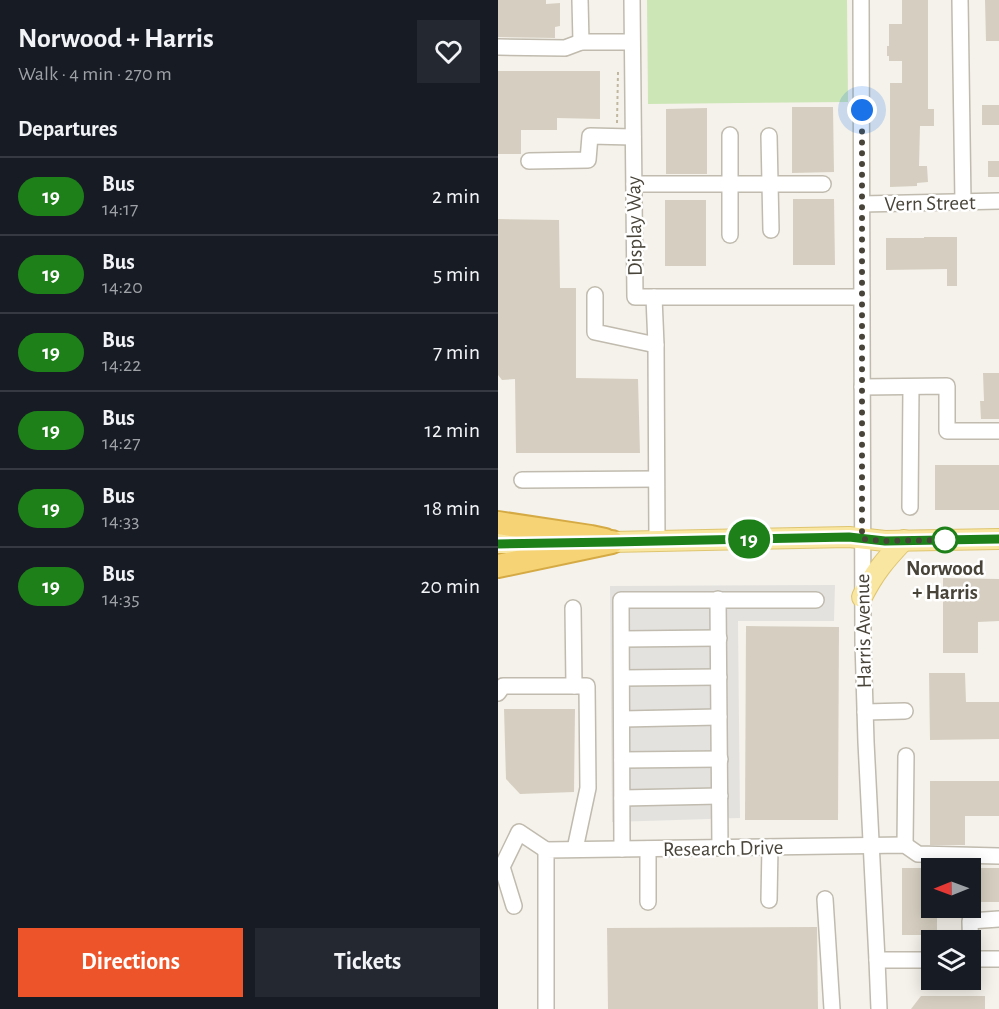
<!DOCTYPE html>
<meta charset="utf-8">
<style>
:root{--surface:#171b24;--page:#242831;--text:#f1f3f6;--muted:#9ea1a6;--line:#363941;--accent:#ee5429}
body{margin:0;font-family:"Alegreya Sans",sans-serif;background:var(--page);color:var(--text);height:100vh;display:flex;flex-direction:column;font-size:22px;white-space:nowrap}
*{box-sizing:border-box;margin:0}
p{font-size:20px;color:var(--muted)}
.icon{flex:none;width:33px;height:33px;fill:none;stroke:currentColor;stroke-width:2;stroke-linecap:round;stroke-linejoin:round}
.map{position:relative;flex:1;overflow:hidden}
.sheet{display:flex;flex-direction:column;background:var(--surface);width:498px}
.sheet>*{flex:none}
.badge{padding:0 12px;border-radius:20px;font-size:21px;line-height:39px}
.needle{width:39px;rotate:269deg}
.controls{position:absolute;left:423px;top:858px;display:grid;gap:12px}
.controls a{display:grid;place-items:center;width:60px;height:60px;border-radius:0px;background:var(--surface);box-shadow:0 3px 15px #0003;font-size:30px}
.you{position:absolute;width:30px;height:30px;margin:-15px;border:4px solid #fff;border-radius:50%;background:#1a73e8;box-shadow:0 0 0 9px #1a73e833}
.map>.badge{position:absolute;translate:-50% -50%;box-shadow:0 0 0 3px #fff}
h2{padding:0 18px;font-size:22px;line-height:54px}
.round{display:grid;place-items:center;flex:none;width:63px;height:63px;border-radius:0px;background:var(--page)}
.headline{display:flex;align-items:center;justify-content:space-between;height:102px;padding:0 18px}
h1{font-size:28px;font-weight:700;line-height:45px}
.primary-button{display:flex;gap:12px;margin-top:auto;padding:12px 18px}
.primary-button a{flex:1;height:69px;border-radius:0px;background:var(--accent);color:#fff;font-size:24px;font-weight:700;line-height:69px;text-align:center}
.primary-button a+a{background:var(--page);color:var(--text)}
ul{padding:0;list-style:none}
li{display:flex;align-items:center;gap:18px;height:78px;padding:0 18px;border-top:2px solid var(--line)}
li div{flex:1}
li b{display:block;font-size:22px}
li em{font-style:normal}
li .badge{min-width:66px;font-weight:700;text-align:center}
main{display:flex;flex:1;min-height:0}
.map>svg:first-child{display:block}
.green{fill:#cde6b6}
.parking{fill:#e4e2df}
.building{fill:#d6cfc1}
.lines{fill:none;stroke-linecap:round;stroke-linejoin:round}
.minor-casing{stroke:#c0bbae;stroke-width:18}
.major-casing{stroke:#dec570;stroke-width:22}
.highway-casing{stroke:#d5aa44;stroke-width:26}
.path{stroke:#c1b7a0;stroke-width:2;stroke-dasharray:3 3;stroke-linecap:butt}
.minor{stroke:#fff;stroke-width:15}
.major{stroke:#f9e6a0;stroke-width:20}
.highway{stroke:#f6d475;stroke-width:22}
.line-casing{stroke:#fff;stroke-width:14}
.line{stroke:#1e8019;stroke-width:9}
.walk{stroke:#484439;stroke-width:6;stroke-dasharray:0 10.8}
.stop-dot{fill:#fff;stroke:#1e8019;stroke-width:3}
.labels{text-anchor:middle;stroke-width:5;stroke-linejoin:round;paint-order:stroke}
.street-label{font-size:21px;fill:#484439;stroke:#fff}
.stop-label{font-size:21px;font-weight:bold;fill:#484439;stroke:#fff}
</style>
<main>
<section class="sheet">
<div class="headline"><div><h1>Norwood + Harris</h1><p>Walk · 4 min · 270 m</p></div><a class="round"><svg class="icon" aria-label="heart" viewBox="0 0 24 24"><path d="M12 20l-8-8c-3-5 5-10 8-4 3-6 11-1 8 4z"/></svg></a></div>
<h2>Departures</h2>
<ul>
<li><span class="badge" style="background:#1e8019;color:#fff">19</span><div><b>Bus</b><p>14:17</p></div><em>2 min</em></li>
<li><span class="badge" style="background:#1e8019;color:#fff">19</span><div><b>Bus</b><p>14:20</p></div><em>5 min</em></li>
<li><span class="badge" style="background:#1e8019;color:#fff">19</span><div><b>Bus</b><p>14:22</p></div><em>7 min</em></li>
<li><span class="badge" style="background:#1e8019;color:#fff">19</span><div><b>Bus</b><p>14:27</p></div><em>12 min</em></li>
<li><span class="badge" style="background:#1e8019;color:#fff">19</span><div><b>Bus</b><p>14:33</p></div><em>18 min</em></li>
<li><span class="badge" style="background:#1e8019;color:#fff">19</span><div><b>Bus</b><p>14:35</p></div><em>20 min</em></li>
</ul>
<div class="primary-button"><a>Directions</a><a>Tickets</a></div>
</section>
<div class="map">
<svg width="501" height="1009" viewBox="0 0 501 1009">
<rect width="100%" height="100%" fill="#f5f2eb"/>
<polygon class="green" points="149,0 349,0 350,102 150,104"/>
<polygon class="parking" points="337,585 336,621 240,621 242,818 114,822 112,586"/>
<g class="building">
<polygon points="0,0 48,0 48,4 62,3 62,26 57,27 57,38 0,37"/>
<polygon points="404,0 430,0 430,109 436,109 436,126 422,126 421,166 429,166 430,182 419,183 419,186 392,187 392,83 404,83 404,61 391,61 391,56 389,56 389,46 391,46 391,24 404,24"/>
<polygon points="487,0 501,0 501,41 488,41"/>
<polygon points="0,71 102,71 102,119 59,118 59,130 23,130 23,154 0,154"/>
<rect x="484" y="105" width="17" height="20"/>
<polygon points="294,107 335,107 336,172 294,173"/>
<polygon points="209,108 209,174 168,174 168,109"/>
<rect x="490" y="161" width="11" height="16"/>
<polygon points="295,199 336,199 337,265 295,265"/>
<rect x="167" y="200" width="41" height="66"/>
<polygon points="0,219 61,220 62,288 78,288 78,378 140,379 142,453 18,453 17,379 4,380 0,375"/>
<polygon points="426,237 459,237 459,286 449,286 449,269 388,270 388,238 426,238"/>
<polygon points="485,373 501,373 501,419 483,419 482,401 486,401"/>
<rect x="437" y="465" width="64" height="45"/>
<polygon points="445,578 501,579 501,621 480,622 480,653 445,653"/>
<polygon points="248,626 341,627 340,820 247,820"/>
<polygon points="431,673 467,673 468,702 501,702 501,739 432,740"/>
<polygon points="6,709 77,709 76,792 22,794 8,779"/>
<polygon points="432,781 501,781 501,816 467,816 467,845 432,845"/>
<polygon points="404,868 434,868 434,908 439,908 439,935 404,935"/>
<rect x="472" y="868" width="29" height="34"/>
<polygon points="319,927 320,1009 110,1009 109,928"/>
<polygon points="423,996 487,996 487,1009 413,1009"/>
</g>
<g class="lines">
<defs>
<g id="minor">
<polyline points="82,0 83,42"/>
<polyline points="134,0 137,297 364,297"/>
<polyline points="363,0 365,642 368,742 379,960 381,1009"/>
<polyline points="462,0 465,202"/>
<polyline points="0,47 67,48 83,42 134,42"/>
<polyline points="232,135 232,235"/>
<polyline points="271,136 273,230"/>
<polyline points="31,161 90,160 92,136 135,137"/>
<polyline points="136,184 325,184"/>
<polyline points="364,204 501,201"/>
<polyline points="97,295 97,332 158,345 159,541"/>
<polyline points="156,297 158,345"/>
<polyline points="364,387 449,386 449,431 501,431"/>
<polyline points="24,480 158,479"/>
<polyline points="412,507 413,387"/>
<polyline points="220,599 222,848"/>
<polyline points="75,608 76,686"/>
<polyline points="124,639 221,638"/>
<polyline points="124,678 221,677"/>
<polyline points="0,693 5,686 89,686 90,788 77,849"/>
<polyline points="367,712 407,711"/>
<polyline points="124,719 221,717"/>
<polyline points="124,760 222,759"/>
<polyline points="124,798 222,796"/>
<polyline points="407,845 408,756"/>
<polyline points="124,849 123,600 318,600"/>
<polyline points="150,849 150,902"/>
<polyline points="327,899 334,1009"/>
<polyline points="271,900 272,847"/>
<polyline points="16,906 4,867 21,832 48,850"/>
<polyline points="472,959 501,959"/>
<polyline points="473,959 472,921 501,919"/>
<polyline points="379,960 434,960"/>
<polyline points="48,1009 48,850 407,845 420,854 501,856"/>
</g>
<g id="major">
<polyline points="0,543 114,542 351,537 387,541 501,539"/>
<path d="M 364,597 C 376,573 387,560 406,540"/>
</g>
<g id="highway">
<polyline points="0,523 93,537 107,540"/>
<polyline points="0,566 114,542"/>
</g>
</defs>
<use href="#minor" class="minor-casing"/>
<use href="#major" class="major-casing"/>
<use href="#highway" class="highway-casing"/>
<polyline class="path" points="119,123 120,72"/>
<use href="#minor" class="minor"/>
<use href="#major" class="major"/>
<use href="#highway" class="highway"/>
</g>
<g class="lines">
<defs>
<polyline id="line" points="0,544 114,542 351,537 387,541 501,539"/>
</defs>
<use href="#line" class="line-casing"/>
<use href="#line" class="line"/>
<polyline class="walk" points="364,110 364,539 387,541 447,540"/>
</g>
<circle class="stop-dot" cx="447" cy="540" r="12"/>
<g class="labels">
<g class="street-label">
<text transform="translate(432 203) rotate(-1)" y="7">Vern Street</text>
<text transform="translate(136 226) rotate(-91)" y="7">Display Way</text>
<text transform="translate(365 631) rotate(-91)" y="7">Harris Avenue</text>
<text transform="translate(225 848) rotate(-1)" y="7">Research Drive</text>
</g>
<g class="stop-label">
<text x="447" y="575">Norwood<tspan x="447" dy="24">+ Harris</tspan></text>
</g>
</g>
</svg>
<div class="controls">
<a><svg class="needle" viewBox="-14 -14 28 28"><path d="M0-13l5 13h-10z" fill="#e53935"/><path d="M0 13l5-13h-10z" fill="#9ea1a6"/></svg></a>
<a><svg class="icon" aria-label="layers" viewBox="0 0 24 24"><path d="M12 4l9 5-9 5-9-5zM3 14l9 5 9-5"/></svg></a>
</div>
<div class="you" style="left:364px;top:110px"></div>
<b class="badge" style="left:251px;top:539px;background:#1e8019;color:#fff">19</b>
</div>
</main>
